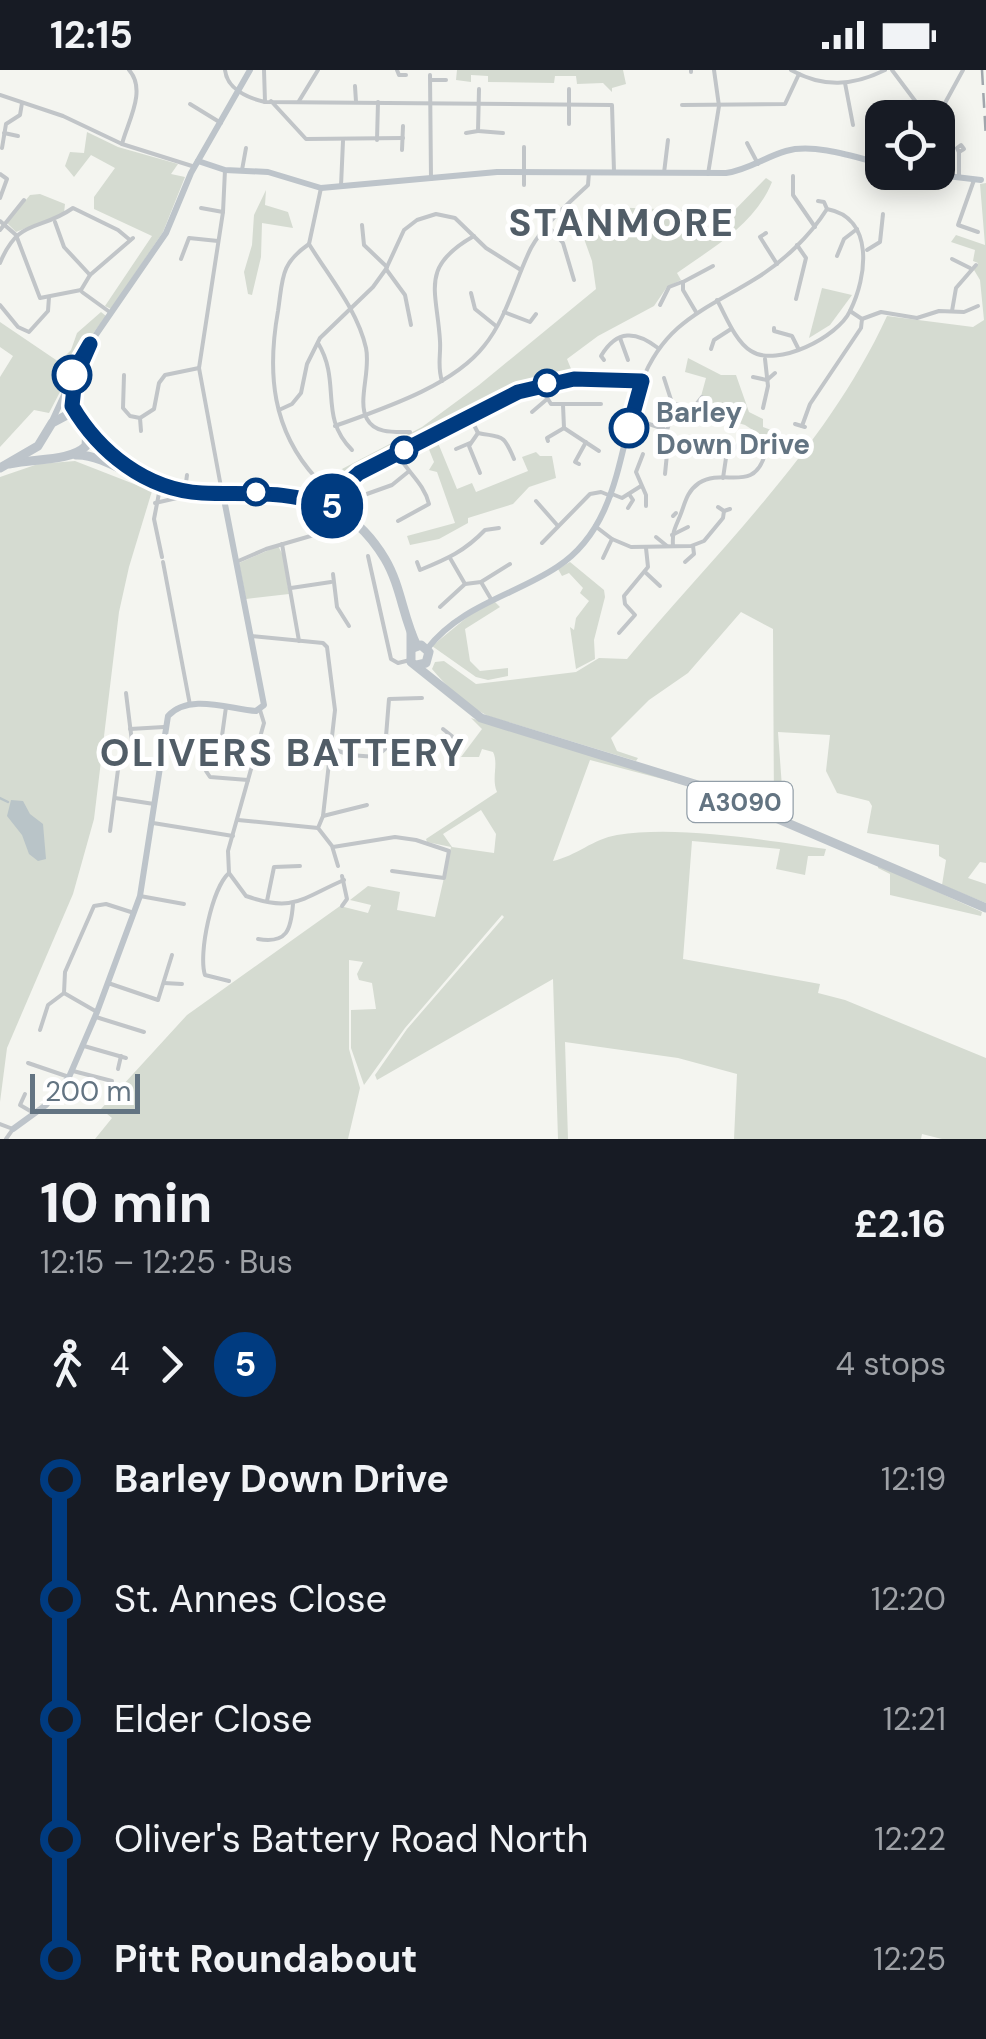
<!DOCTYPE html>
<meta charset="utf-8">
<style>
:root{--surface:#171b24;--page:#242831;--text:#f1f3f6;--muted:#9ea1a6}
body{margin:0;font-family:"DM Sans",sans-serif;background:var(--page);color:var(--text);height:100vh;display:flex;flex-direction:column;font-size:38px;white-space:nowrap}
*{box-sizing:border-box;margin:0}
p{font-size:32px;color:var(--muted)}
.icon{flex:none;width:55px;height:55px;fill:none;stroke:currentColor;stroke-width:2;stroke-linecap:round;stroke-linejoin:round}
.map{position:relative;height:1069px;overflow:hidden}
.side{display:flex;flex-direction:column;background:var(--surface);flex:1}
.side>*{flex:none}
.badge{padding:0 20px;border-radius:32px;font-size:35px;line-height:65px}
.controls{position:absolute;left:865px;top:30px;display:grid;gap:20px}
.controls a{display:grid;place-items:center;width:90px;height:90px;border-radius:20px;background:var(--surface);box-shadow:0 5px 25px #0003;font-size:50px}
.scale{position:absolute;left:30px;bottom:25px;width:110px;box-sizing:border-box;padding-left:10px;border:5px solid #637482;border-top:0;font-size:28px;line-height:35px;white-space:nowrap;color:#637482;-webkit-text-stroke:8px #fff;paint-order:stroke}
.map>.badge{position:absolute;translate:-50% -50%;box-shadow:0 0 0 5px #fff}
.legs{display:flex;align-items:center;gap:15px;height:110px;padding:0 40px;font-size:32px}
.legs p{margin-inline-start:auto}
.overview{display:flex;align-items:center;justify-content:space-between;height:170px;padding:0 40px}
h1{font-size:55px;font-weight:700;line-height:75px}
ul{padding:0 40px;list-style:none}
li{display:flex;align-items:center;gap:35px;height:120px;font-size:38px}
li i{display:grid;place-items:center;width:15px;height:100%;margin:0 12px;background:currentColor}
li i::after{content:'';width:25px;height:25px;margin:-12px;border:8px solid;border-radius:50%;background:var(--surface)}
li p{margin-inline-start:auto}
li:first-child i{background:linear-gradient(#0000 50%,currentColor 0)}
li:last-child i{background:linear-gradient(currentColor 50%,#0000 0)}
.status{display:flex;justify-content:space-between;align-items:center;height:70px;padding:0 50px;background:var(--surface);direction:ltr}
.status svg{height:28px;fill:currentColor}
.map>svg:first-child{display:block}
.green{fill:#d5dbd1;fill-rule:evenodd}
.water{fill:#b9c4c8}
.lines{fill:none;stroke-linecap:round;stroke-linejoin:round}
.stream{stroke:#b9c4c8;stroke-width:2.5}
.street{stroke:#c1c5c8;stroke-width:4}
.secondary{stroke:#bdc4ca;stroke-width:6}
.primary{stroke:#bdc4ca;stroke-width:9}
.rail{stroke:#a0a6ac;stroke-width:2.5;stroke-dasharray:15 8;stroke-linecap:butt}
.line-1-casing{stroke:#fff;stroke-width:22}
.line-1{stroke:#003b80;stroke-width:15}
.stop-1-dot{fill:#fff;stroke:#003b80;stroke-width:5}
.labels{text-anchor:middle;stroke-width:10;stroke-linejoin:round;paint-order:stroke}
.shield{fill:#fff;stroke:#929ea8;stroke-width:2.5}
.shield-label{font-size:25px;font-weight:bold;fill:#637482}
.stop-label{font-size:28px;font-weight:bold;fill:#637482;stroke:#fff;text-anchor:start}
.district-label{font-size:38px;font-weight:bold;letter-spacing:2.5px;fill:#515d67;stroke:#fff}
</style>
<div class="status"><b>12:15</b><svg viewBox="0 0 49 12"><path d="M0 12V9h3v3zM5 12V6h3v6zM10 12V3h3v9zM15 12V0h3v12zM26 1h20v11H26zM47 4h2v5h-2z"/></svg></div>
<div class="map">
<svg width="986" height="1069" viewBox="0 0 986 1069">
<rect width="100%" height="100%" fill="#f4f5f0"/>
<g class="green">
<polygon points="457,0 623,0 626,14 612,18 612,22 603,13 577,14 576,6 555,6 554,13 488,12 488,6 471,5 471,12 456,10"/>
<polygon points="87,62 118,77 178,94 171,104 185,107 163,162 111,239 105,236 152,166 94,139 94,127 115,98 91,85 74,107 65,96 70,82 84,83"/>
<path d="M 766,108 L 772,112 C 754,156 713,177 677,203 L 681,210 L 667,217 L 654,236 L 598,266 L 567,289 L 574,306 L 524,318 L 379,389 L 349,407 L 342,399 L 422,357 L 479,315 L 596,219 L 592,191 L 582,163 L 608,137 L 708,141 L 726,149 Z"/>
<path d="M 986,113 L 986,793 L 980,792 L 968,808 L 986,814 L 986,833 L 942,815 L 946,790 L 939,786 L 939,775 L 867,763 L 872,736 L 869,731 L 837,723 L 826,701 L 830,665 L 778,662 L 784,745 L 774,743 L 773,559 L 741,542 L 688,603 L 649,630 L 611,668 L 617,681 L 638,688 L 636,691 L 488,646 C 464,634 449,619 432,599 L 435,592 L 444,591 L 476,614 L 576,602 L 599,588 L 627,589 C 718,480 827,377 887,246 L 973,257 L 984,250 L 980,210 L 974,200 L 978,193 L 973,191 L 975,180 L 951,172 L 956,165 L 985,175 L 980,114 Z"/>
<polygon points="266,120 265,135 288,142 293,158 262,153 261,187 252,225 248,224 244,202 252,175 254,145"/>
<polygon points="40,124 65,134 64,143 16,162 7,153 30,125"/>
<polygon points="822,218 852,225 830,255 809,268"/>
<polygon points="101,242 106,246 62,305 60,322 49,343 34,340 0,377 0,307 13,286 0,277 0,252 59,292 71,280 77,263"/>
<polygon points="688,288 721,305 736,305 749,342 763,349 763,357 806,373 793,386 745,355 697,341 706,308 685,302"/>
<polygon points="436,368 457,419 472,413 476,422 528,401 522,387 536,382 540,386 552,386 556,408 529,417 513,434 468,448 468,453 439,469 410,475 407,466 455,453 437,402 429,400 434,392 426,372"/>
<polygon points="75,391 152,421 129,497 119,542 94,749 73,824 7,978 0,1032 0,407 38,394"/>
<polygon points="278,476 283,485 289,524 246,529 239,493"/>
<polygon points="570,492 604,520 605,527 594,570 595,589 576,599 570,557 574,560 576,548 589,531 580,523 583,518 569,503 562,506 558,499"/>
<polygon points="494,531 500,537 465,559 470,591 480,601 508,598 508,606 488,610 476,607 432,576 471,544"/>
<path d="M 471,648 L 689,716 L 590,690 L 553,791 C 576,786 593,769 617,765 C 676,755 766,770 826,779 L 824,786 L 808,786 L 805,805 L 776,799 L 780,779 L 692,771 L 683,889 L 820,914 L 818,923 L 845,930 L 986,988 L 986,1069 L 942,1069 L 922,1064 L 921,1069 L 734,1069 L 737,1004 L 678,988 L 565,972 L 568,1069 L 558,1069 L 553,909 L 377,1010 L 375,1005 L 407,959 L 504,847 L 502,845 L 405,958 L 364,1015 L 351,978 L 351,940 L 376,939 L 372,913 L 359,910 L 357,904 L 363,892 L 349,890 L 349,979 L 360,1018 L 348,1069 L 95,1069 L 112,1048 L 101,1039 L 187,945 L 340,836 L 368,843 L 371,835 L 350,830 L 368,816 L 400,822 L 397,840 L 435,847 L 451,777 L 427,772 L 426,769 L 497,722 C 491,708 499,694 493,682 L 482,679 L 479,687 L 461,687 L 482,659 ZM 481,740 L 496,764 L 494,783 L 452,777 L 443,764 Z"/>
<polygon points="878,795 982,842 981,846 890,825 890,804 878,798"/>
</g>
<polygon class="water" points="11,730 23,731 30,744 43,754 46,789 38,791 29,784 22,765 7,746"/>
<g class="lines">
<polyline class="stream" points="0,728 8,732"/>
<g class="street">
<path d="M 225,0 C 227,19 248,28 265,32 L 612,35 L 614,102"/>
<polyline points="264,0 265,32"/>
<polyline points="397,0 399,5 406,5"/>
<path d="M 791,0 C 823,18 853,16 885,0"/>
<polyline points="892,0 916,32 923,48"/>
<polyline points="691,2 691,0"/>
<polyline points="430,5 431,109"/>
<polyline points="431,10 446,10"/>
<polyline points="845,13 853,55"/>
<polyline points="355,16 356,32"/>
<polyline points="479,19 478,61 503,63"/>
<polyline points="0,25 63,46 122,74 192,96"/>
<polyline points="271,31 306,69 403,68"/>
<polyline points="299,31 318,0"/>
<polyline points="190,34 221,53"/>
<polyline points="682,35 785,34 799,4"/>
<polyline points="922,43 945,33 963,0"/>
<polyline points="569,54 569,19"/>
<polyline points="4,63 18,66"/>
<polyline points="466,63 478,61"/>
<polyline points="377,70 378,32"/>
<polyline points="747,73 758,94"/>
<path d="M 122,74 C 128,51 147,20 129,0"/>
<polygon points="961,75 964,79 959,82 957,78"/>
<polyline points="524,77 524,115"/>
<polyline points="2,78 6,54 20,45 22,33"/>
<polyline points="402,80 403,56"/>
<polyline points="959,82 959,105"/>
<polyline points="225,100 223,142 199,298 221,417 226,417"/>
<polyline points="242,100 246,78"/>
<polyline points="664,103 668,70"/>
<polyline points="0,104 7,109 0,128"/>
<polyline points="708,104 719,36 714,0"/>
<polyline points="793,106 793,125 815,157"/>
<polyline points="974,110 958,155 978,162"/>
<polyline points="341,116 343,71"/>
<path d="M 321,118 L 309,174 C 329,207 357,239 366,278 C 371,301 357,331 367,349 C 375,364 395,362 410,362"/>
<polyline points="201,138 223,142"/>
<polyline points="0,151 16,165 40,228 81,220"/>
<polyline points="55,152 64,177 90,205"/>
<polyline points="362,155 364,175 387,197"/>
<polyline points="547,155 563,173 574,210"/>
<polyline points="0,160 24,130"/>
<polyline points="766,163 760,167 777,194"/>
<path d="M 309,174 C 280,194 283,208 278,241 C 267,303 272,360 316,408"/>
<polyline points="867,180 880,172 883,144"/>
<polyline points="837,186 844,169 857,159"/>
<polyline points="181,189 189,168 218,171"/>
<polyline points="952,189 970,198"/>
<path d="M 0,193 C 19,147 39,162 73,138 L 118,160 L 130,170"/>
<polyline points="386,199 405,225 411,255"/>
<polyline points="81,220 90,205 133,168"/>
<polyline points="82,222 111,243"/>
<polyline points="471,223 475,239 496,256"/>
<polyline points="796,229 806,188 797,175"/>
<path d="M 717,230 C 726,246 735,271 751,281 C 777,298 838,267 850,241 C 867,207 875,148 827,139 L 824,132 L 818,131"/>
<polyline points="0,235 18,257 29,262 48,241 49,227"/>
<polyline points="660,235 669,217 682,212"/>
<polyline points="952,241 956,218 976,195"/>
<polyline points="504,242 530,252 536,244"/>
<polyline points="696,242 683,220 683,212 713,196"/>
<polyline points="862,249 881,242 917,248 939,241 964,242 978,236"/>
<polyline points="774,258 774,261 792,266 798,278"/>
<polyline points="620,268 628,290"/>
<path d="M 318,273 C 342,313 318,346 352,380"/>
<polyline points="711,279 714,270 731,259"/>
<path d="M 604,290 L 601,286 C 617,259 636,261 658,278"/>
<polyline points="124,305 123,338 130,346 140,348 154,339 159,313 165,305 199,298"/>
<polyline points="753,307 767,310 775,303"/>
<polyline points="664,308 674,339 667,360"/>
<path d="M 442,311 C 437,296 441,285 440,271 C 437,220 419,197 474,166"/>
<path d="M 642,311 C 665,252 705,240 755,209 C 783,192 810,166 827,139"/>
<polyline points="539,315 551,334 601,334"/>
<polyline points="674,334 694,337 702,327"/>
<polyline points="563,335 564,358 599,381"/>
<polyline points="763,338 768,316 765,289"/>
<polyline points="279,340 292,334 301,323 307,294 320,268 373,217 386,199 404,160 417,150 436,144 455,148 486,178 521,200"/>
<polyline points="532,342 546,330"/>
<path d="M 470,347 L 478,363 C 503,368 503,363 514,389"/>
<polyline points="140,348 141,361"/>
<polyline points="631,348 664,359 683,373 667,384 665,404"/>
<polyline points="795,354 805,357"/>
<path d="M 335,356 C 382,339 453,316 484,276 C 507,248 515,210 531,178 C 546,152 567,135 588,115 L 589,102"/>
<polyline points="802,356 810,334 861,258 862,249 850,241"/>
<polyline points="478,363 469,376 480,403"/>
<polyline points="548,371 547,368 564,358"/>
<polyline points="456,379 470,373"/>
<path d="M 397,383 C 407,402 424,413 429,434 L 398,451"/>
<polyline points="643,384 636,402 646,425 646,436"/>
<polyline points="579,394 575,392 586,372"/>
<polyline points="723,408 726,388 746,366"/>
<polyline points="160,418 154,449 162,487"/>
<polyline points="185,420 187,405"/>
<polyline points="612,424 622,428 641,416"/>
<polyline points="364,425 392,415 408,402"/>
<polyline points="536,431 558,456"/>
<polyline points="155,433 177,428"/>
<polyline points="718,437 724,441 730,439"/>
<polyline points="628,438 633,430 629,424"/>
<polyline points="673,446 676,443"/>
<polyline points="595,456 612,469 631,477 691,476 704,471 723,448 724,441"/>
<polyline points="672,465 688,457"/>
<polyline points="656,467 667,476"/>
<polyline points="542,473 590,424 601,422 611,426"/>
<polyline points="282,474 299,571"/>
<path d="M 673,476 C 672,462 675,458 680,446 C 685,434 686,422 699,413 C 724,397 754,424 765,384"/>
<polyline points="368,486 391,589 398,593 410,590"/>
<polyline points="450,488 465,514"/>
<polyline points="603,488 612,469"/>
<polyline points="163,492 190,635"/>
<polyline points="236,492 266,479 338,458"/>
<path d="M 417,492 L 420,500 C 447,489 465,481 485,460 L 499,458"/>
<polyline points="685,492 694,484 693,476"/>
<polyline points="645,502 660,516"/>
<polyline points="333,504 337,537 349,556"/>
<polyline points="481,512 491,529"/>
<polyline points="291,518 331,512"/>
<polyline points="440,537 465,514 481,512 510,494"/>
<polyline points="619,563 635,545 625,534 624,526 648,497 646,478"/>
<polyline points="251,566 323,573 327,577 335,640 323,746 318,758 332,776 338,796"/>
<polyline points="126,623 132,672"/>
<polyline points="130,659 164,657"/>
<polyline points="443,659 453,667"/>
<polyline points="386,671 435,677 448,664"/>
<polyline points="221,673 226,637"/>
<polyline points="330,678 350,685 376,687 385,679 389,629 422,628"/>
<polyline points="206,701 210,707 248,710"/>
<polyline points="115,728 154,734"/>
<polyline points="323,746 367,735"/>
<polyline points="238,750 318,758"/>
<polyline points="153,753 233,766"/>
<polyline points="110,761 119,692"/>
<polyline points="333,777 395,767 416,770 449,781 444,808 392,801"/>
<path d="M 229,803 L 246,826 C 294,843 302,828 344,810"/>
<polyline points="140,826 184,834"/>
<polyline points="267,831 274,797 300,796"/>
<polyline points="342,836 347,829 342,806"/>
<path d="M 258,869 C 287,874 291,860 293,834"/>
<path d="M 229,911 L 205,905 C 198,884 212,818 229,803 L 228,781 L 264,653 L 260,640"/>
<polyline points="108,913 158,930 172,885"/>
<polyline points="164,913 182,914"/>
<polyline points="97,942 64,923 65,902 94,836 106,834 134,843"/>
<polyline points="96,947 144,962"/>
<polyline points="40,960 48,935 64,923"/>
<polyline points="84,976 126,988"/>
<polyline points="28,993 69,1007"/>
<polyline points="118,999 121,986"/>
<polyline points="73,1001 112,1011"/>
<polyline points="25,1024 20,1035 32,1042"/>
<polyline points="0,1054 13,1059 6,1069"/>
</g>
<g class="secondary">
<path d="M 198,91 L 225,100 L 268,102 L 321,118 L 497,102 L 726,103 C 748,100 765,87 786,81 C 814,73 855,87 882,94"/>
<polyline points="913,102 981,110"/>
<polyline points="79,298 71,331 82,351"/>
<polyline points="52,351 84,282 166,163 191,103 250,0"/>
<path d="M 331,437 L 340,419 L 359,403 L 528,318 L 589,308 L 642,311 C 618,375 621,455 557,497 C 515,525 461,535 427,579"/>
<path d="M 13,1059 L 46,1035 L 69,1007 L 97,942 L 140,826 L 168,646 C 189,623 229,639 256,641 L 264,635 L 223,424"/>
</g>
<g class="primary">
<path d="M 76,385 C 105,384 138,413 169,419 C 251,435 330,397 385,489 C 401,516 403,548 417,576"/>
<path d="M 10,394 C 33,388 70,392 86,376 L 87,358"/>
<path d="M 0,398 L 38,376 L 52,353 L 67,345 C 87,350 113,389 137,404"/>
<polyline points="411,563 411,592 481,648 701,716 986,838"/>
<polyline points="413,578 421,575 429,582 426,593 417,595"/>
</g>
<polyline class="rail" points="982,0 986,69"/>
</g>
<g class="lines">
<defs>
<path id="line-1" d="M 72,305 L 90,274 L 75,308 L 72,336 C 99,382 146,420 202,423 C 247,425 288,419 331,438 L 340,420 L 359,403 L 518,322 L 574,309 L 642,311 L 629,358"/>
</defs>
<use href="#line-1" class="line-1-casing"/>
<use href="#line-1" class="line-1"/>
</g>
<g class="stop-1-dot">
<circle cx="72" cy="305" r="18"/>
<circle cx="547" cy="313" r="12"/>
<circle cx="629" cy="358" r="18"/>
<circle cx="404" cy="380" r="12"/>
<circle cx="256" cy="422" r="12"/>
</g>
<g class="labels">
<rect class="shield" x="687.5" y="712" width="105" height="40" rx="8"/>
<g class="shield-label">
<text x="740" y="741">A3090</text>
</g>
<g class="stop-label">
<text x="656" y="352">Barley<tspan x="656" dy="32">Down Drive</tspan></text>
</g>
<g class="district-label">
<text x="622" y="166">STANMORE</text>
<text x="283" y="696">OLIVERS BATTERY</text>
</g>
</g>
</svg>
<div class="controls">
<a><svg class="icon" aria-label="locate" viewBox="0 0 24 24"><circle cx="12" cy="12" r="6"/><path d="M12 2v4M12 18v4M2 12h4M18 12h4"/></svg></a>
</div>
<div class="scale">200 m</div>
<b class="badge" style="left:332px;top:436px;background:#003b80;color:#fff">5</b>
</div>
<section class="side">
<div class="overview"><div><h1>10 min</h1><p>12:15 – 12:25 · Bus</p></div><b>£2.16</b></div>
<div class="legs"><svg class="icon" aria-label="walk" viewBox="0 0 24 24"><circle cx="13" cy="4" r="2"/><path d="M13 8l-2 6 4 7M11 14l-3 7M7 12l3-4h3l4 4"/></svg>4<svg class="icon" aria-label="forward" viewBox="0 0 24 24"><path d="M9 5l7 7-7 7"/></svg><b class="badge" style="background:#003b80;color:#fff">5</b><p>4 stops</p></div>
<ul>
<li><i style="color:#003b80"></i><b>Barley Down Drive</b><p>12:19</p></li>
<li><i style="color:#003b80"></i><span>St. Annes Close</span><p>12:20</p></li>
<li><i style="color:#003b80"></i><span>Elder Close</span><p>12:21</p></li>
<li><i style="color:#003b80"></i><span>Oliver's Battery Road North</span><p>12:22</p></li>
<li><i style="color:#003b80"></i><b>Pitt Roundabout</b><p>12:25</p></li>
</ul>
</section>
